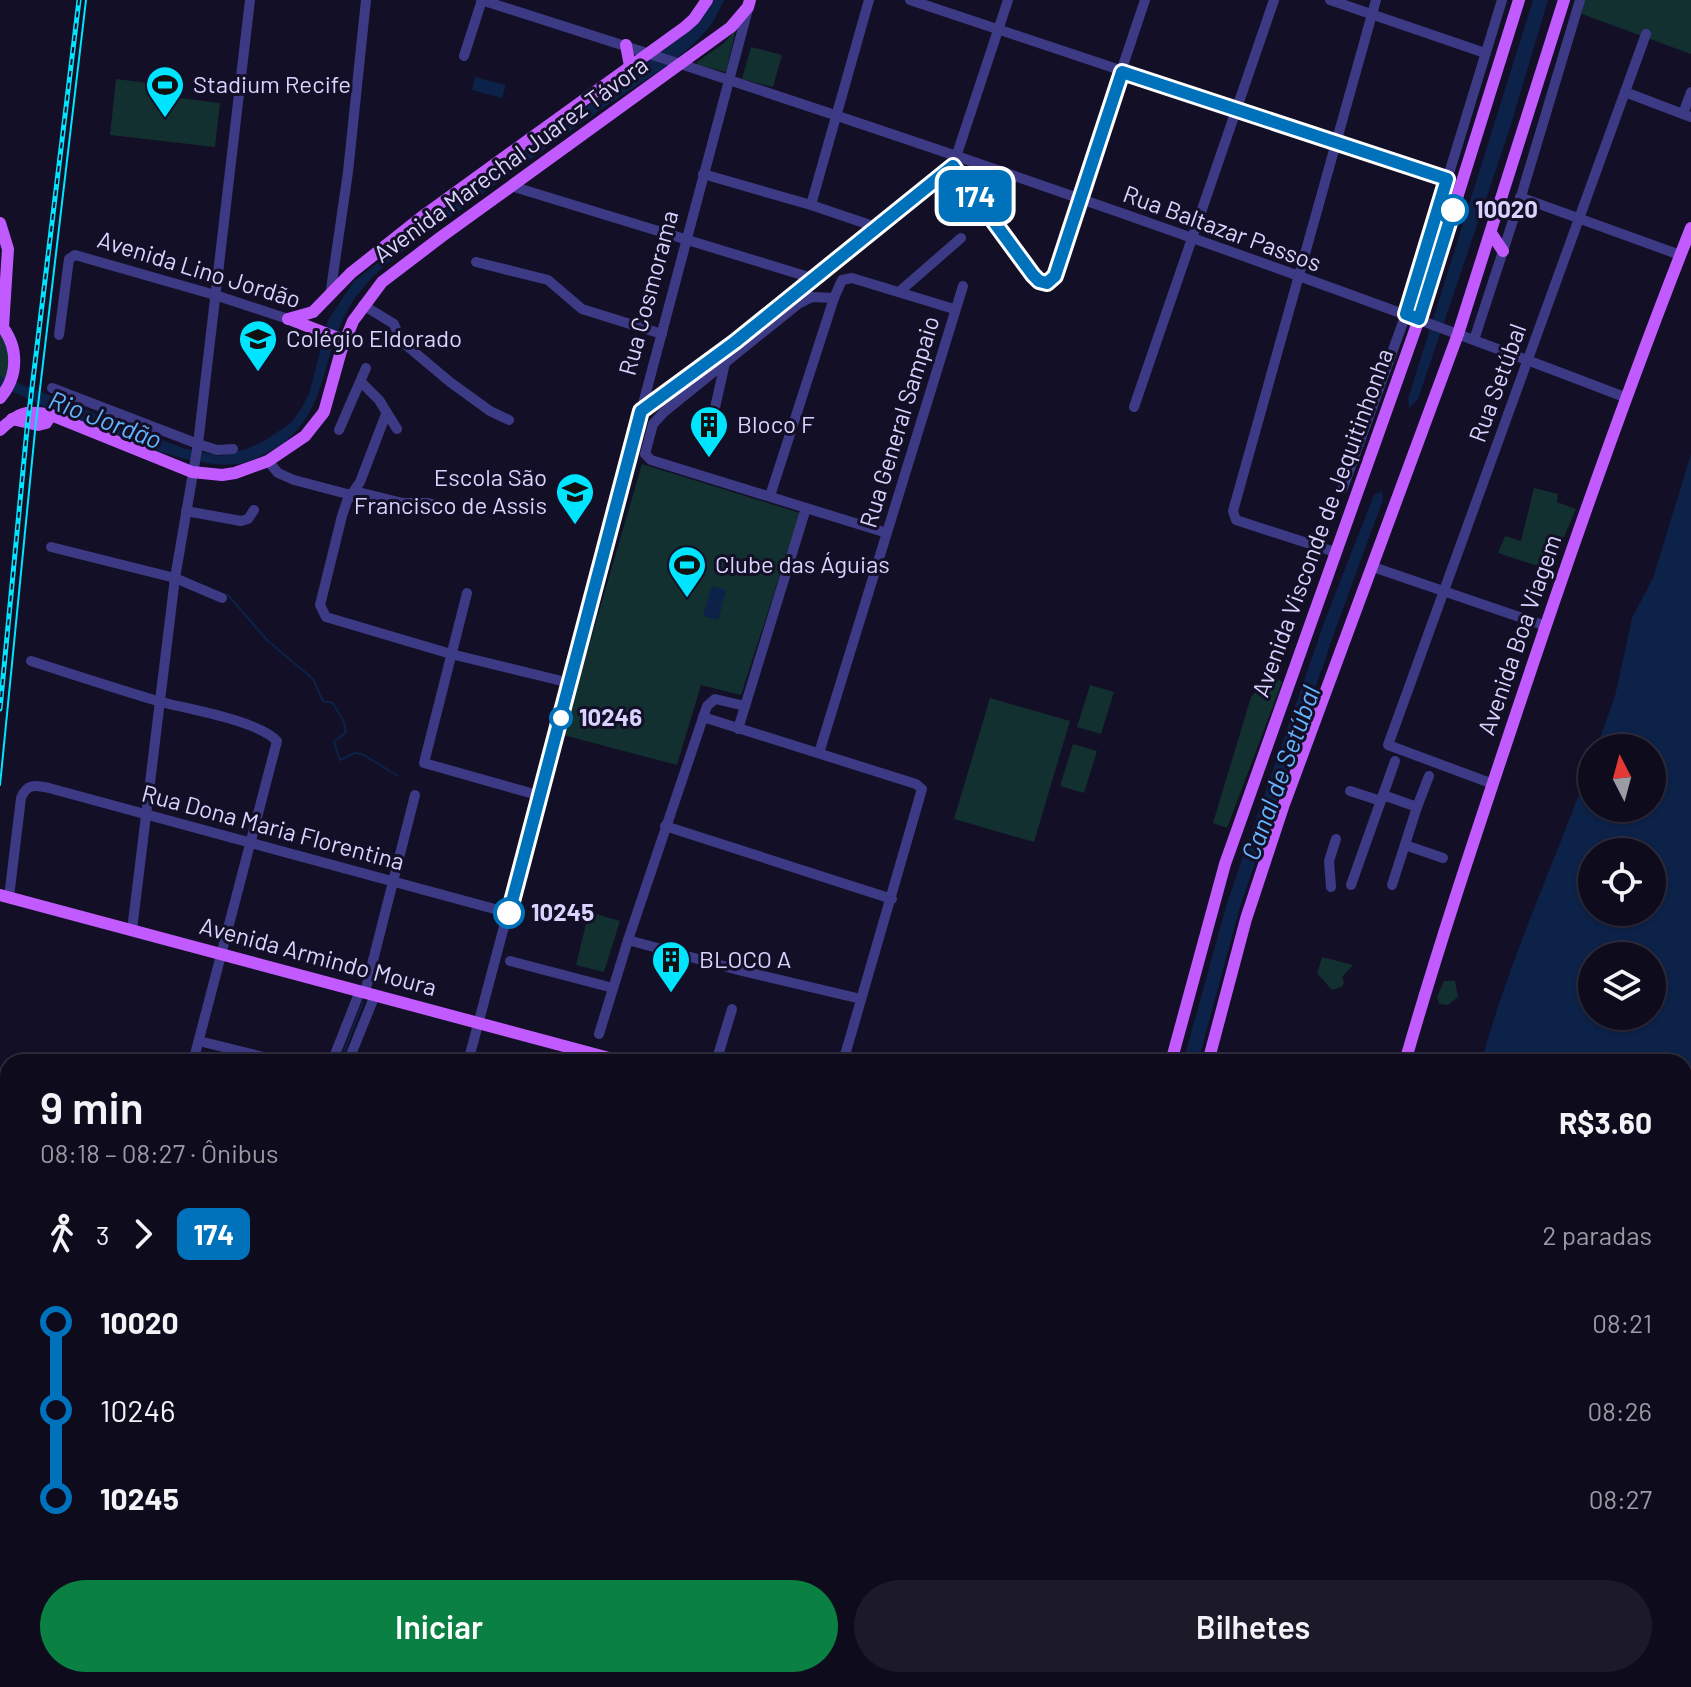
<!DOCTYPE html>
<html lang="pt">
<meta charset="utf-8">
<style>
:root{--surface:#0e0b1c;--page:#1c1929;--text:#f1f3f6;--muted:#9b9ba3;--line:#2e2b3b;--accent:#0b8043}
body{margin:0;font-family:Barlow,sans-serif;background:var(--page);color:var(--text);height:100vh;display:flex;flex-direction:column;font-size:30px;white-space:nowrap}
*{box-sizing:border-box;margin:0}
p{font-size:26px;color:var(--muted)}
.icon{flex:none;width:44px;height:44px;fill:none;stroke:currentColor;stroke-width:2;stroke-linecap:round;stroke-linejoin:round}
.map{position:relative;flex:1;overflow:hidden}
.sheet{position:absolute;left:0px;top:1054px;width:1692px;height:634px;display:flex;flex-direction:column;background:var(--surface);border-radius:24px 24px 0 0;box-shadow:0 2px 6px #0004,0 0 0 2px var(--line)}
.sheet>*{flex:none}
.badge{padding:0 16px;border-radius:12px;font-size:28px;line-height:52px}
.needle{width:52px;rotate:354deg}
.tools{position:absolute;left:1578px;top:734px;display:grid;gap:16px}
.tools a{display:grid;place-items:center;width:88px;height:88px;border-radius:50%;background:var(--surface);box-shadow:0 2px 6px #0004,0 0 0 2px var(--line);font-size:40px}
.map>.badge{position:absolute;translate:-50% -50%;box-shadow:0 0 0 4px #fff}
.legs{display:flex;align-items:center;gap:12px;height:88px;padding:0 40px;font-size:26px}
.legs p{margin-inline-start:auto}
.headline{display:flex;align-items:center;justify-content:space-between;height:136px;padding:0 40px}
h1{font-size:44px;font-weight:600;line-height:60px}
.action{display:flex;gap:16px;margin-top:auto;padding:16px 40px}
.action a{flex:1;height:92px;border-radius:48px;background:var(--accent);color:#fff;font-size:32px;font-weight:600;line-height:92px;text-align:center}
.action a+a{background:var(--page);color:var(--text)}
ul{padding:0 40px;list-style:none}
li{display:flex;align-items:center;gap:28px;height:88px;font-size:30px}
li i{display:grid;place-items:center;width:12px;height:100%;margin:0 10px;background:currentColor}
li i::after{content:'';width:20px;height:20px;margin:-10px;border:6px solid;border-radius:50%;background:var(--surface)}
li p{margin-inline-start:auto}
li:first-child i{background:linear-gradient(#0000 50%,currentColor 0)}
li:last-child i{background:linear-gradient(currentColor 50%,#0000 0)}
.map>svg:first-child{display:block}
.green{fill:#12302f}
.water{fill:#0c2248;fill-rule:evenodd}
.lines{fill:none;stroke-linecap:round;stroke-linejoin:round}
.stream{stroke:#0c2248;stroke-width:2}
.canal{stroke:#0c2248;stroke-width:9}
.minor{stroke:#3d3a85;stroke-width:10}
.major{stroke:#c25bff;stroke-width:12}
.tram{stroke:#00e5ff;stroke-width:2}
.rail-casing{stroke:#00e5ff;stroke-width:5}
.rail{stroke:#130f26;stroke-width:2;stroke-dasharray:6;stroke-linecap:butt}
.line-1-casing{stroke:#fff;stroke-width:18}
.line-1{stroke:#0072bc;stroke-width:12}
.stop-1-dot{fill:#fff;stroke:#0072bc;stroke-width:4}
.labels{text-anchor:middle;stroke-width:6;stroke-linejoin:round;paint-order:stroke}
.poi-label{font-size:24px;fill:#d9d4ff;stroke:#130f26;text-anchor:start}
.street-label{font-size:24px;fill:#d9d4ff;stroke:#130f26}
.stop-label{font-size:24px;font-weight:bold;fill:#d9d4ff;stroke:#130f26;text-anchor:start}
.water-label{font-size:26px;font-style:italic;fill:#62b6ff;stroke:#130f26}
</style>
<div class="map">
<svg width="1691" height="1687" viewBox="0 0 1691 1687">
<rect width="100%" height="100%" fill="#130f26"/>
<g class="green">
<polygon points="1583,0 1691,0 1691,54 1579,13"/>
<polygon points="736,29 726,72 698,65 697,62 724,43"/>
<polygon points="751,47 782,55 773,87 742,79"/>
<polygon points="116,79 164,85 163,96 220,103 215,147 110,135"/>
<polygon points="0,331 12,363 0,394"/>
<polygon points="642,464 800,513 741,695 701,685 677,765 563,735"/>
<polygon points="1534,488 1558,494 1557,502 1576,509 1550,570 1498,553 1505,536 1521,541"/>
<polygon points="1271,675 1282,682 1227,828 1213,823 1251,697"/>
<polygon points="1090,685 1114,692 1101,734 1077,727"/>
<polygon points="990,698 1070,721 1034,842 954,819"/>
<polygon points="1073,744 1097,751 1084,793 1060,786"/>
<polygon points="589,912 620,921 604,972 576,965"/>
<polygon points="1322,957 1353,965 1342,977 1344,982 1342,987 1332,990 1317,973"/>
<polygon points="1444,981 1455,981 1458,997 1448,1005 1439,1004 1437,997"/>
<polygon points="1017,1680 1217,1680 1215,1687 1014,1687"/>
</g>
<g class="water">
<path d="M 713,0 L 724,0 C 719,10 714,23 706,31 C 679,62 642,81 609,104 C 558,139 507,176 456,213 C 426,234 385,261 362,289 C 310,352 342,429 246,462 C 195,479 50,409 0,386 L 0,376 L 183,448 L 220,456 L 246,449 L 266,440 L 292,422 L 301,409 L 309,394 L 328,320 L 354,281 L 475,187 L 641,68 L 693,26 Z"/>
<polygon points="1533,0 1548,0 1509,131 1418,399 1409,408 1408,399"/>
<polygon points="475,77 506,85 502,98 472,90"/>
<path d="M 1691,454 L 1691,1687 L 1306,1687 L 1308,1680 L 1684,1680 L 1684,1062 L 1481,1062 C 1510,958 1555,861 1592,760 L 1592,808 L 1652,808 L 1652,748 L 1596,748 L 1615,696 L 1632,618 L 1653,578 ZM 1592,852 L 1652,852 L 1652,912 L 1592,912 ZM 1592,956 L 1652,956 L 1652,1016 L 1592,1016 Z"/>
<polygon points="1382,491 1383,500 1337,625 1240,907 1198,1062 1183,1062 1227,903 1325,620 1374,495"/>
<polygon points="712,586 726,590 718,620 703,616"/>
</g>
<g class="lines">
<g class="stream">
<polyline points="227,594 268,641 313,679 323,701 333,703 344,722 346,732 334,742 340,760 355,753 362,754 398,776"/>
<polyline points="340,1062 363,1002"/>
</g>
<polyline class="canal" points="505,167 534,143 558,129"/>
<g class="minor">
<path d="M 481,0 C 866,122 1249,253 1627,398"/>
<polyline points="910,0 1447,179"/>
<polyline points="1330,0 1485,53"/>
<polyline points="464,56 482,0"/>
<polyline points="1625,92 1691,117"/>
<polyline points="1683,114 1691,92"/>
<polyline points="953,166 1039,281 1047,283 1051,280 1145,0"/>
<polyline points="703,174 811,205 876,227"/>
<polyline points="511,186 812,278"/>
<polyline points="1520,197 1680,255"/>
<polyline points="811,205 869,0"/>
<polyline points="476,262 548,280 582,309 662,334"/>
<polyline points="899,292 961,238"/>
<polyline points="330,296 348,172 366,0"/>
<polyline points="834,298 812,297 798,304 664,412 653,424 645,454 651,460 887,533"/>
<polyline points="363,305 394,324 400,340 450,382 490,411 509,420"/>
<polyline points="59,335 69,259 75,255 215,295 288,319"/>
<polyline points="1474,340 1522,193 1580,0"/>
<polyline points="361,382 379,400 397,429"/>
<polyline points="52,388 198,444 217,450 233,449"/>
<polyline points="1134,407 1274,0"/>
<polyline points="641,411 735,342 953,166 1008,0"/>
<polyline points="386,414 360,482 347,501 342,516 320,605 326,617 451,654 570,683"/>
<polyline points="712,421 725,363"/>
<polyline points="339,430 366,368"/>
<polyline points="268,461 278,473 294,480 351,495 362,493 403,503 428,503 442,507"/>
<polyline points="1343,488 1406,314 1502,0"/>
<polyline points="770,496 834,298 842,280 852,278 954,309"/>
<polyline points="186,511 241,521 248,519 254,510"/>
<polyline points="51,547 175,578 222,598"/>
<polyline points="1335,552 1236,520 1233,511 1376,0"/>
<polyline points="1373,567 1546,626"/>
<polyline points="467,593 424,763 541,796"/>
<path d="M 31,661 C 74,675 117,689 161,702 C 188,709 259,721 277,741 L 193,1062"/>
<polyline points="703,717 916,784 922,789 843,1062"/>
<polyline points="738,729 806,508"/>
<polyline points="819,753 963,286"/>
<polyline points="1493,784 1388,745 1646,34"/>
<polyline points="1350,791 1381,801"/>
<polyline points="1383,795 1417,807 1429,776"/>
<polyline points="665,826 892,899"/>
<polyline points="1405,845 1443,858"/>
<polyline points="1351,885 1395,761"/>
<polyline points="1392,885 1417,807"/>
<polyline points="1331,887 1329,861 1336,839"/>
<path d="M 9,897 L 21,798 C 27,783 35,785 49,788 L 509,913"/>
<polyline points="132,930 175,578 198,444 250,0"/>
<polyline points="628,940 742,971 861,999"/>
<polyline points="510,961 613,988"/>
<polyline points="365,992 415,795"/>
<polyline points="599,1034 628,940 707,706 715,699 745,706"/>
<polyline points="199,1041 284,1062"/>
<polyline points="332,1062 360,991"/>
<polyline points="348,1062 375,995"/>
<polyline points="468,1062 748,9"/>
<polyline points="716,1062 732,1009"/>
<polyline points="0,1129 8,1132"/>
<polyline points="0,1245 8,1246"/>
<polyline points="0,1349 8,1354"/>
<polyline points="0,1457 8,1461"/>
<polyline points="0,1560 8,1563"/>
<polyline points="0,1654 8,1659"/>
<polyline points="40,1680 51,1687"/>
<polyline points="199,1680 210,1687"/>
<polyline points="385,1680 397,1687"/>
<polyline points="550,1680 562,1687"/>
<polyline points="13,1687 17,1680"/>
<polyline points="219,1687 224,1680"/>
<polyline points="423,1687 427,1680"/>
<polyline points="615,1687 618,1680"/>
<polyline points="818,1687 819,1680"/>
<polyline points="927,1687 928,1680"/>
</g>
<g class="major">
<polyline points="626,45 630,66"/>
<polyline points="0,223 8,249 3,327"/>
<polyline points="1491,233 1503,251"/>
<polyline points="288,319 313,312 351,273 423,216 685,27 694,19 707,0"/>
<polyline points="289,319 338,338"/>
<path d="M 0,324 C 19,346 19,376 0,398"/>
<polyline points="12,419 38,425 46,423 51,415"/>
<path d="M 0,430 C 19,412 25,410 51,415 L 192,472 L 222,475 L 235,473 L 268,461 L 305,436 L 324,412 L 341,351 L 353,321 L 382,282 L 441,237 L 731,27 L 748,7 L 750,0"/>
<polyline points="0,895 624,1062"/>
<polyline points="1171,1062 1225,864 1419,319 1519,0"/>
<polyline points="1208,1062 1246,919 1283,807 1458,334 1564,0"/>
<path d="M 1405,1062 C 1438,947 1476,834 1514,720 C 1569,555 1627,390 1691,228"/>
<polyline points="965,1687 968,1680"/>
<polyline points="1005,1687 1008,1680"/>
<polyline points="1226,1687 1228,1680"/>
</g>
<polyline class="tram" points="0,785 35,431 86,0"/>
<defs>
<polyline id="rail" points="0,709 27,429 79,0"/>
</defs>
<use href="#rail" class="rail-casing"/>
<use href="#rail" class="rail"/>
</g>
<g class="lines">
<defs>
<polyline id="line-1" points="509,913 641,411 735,342 953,166 1033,275 1039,281 1047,283 1055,276 1122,72 1447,179 1406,314 1419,319 1453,210"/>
</defs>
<use href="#line-1" class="line-1-casing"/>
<use href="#line-1" class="line-1"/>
</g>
<defs>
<symbol id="stadium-pin" viewBox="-11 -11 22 30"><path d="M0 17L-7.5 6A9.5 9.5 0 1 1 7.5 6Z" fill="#00e5ff" stroke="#130f26"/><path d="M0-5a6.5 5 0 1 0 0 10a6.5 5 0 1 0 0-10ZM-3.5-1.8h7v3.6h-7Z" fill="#111"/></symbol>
<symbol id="school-pin" viewBox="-11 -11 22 30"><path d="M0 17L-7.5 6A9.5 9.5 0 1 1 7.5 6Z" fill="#00e5ff" stroke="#130f26"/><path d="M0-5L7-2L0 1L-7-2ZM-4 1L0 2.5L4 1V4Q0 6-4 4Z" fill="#111"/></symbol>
<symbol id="building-pin" viewBox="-11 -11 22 30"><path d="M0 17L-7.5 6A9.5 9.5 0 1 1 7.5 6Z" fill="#00e5ff" stroke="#130f26"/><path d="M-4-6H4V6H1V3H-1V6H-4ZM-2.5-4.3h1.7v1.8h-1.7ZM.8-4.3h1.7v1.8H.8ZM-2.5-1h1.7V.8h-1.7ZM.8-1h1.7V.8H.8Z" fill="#111"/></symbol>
</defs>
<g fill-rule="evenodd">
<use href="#stadium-pin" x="143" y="63" width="44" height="60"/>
<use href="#school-pin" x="236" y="317" width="44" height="60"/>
<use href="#building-pin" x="687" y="403" width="44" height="60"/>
<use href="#school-pin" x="553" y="470" width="44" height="60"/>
<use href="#stadium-pin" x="665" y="543" width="44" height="60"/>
<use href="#building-pin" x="649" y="938" width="44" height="60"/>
</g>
<g class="stop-1-dot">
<circle cx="1453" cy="210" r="14"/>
<circle cx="561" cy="718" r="10"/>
<circle cx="509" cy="913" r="14"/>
</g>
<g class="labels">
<g class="poi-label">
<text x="193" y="93">Stadium Recife</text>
<text x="286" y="347">Colégio Eldorado</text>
<text x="737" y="433">Bloco F</text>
<text x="547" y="486" text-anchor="end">Escola São<tspan x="547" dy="28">Francisco de Assis</tspan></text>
<text x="715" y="573">Clube das Águias</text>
<text x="699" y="968">BLOCO A</text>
</g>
<g class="street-label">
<text transform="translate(511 160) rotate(-36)" y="8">Avenida Marechal Juarez Távora</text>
<text transform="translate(1222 229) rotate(20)" y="8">Rua Baltazar Passos</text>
<text transform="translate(199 270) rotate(17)" y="8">Avenida Lino Jordão</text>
<text transform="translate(649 293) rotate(-75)" y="8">Rua Cosmorama</text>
<text transform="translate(1498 383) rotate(-70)" y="8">Rua Setúbal</text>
<text transform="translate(900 422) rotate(-73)" y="8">Rua General Sampaio</text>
<text transform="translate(1323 523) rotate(-70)" y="8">Avenida Visconde de Jequitinhonha</text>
<text transform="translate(1520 635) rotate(-71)" y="8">Avenida Boa Viagem</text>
<text transform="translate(273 828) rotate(15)" y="8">Rua Dona Maria Florentina</text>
<text transform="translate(318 957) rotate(15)" y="8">Avenida Armindo Moura</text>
</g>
<g class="stop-label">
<text x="1475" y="218">10020</text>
<text x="579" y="726">10246</text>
<text x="531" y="921">10245</text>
</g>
<g class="water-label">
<text transform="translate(105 420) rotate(21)" y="9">Rio Jordão</text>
<text transform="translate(1281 773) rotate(-70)" y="9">Canal de Setúbal</text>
</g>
</g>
</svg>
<div class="tools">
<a><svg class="needle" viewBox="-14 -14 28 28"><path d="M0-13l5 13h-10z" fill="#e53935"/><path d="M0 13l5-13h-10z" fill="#9b9ba3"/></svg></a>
<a><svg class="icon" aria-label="locate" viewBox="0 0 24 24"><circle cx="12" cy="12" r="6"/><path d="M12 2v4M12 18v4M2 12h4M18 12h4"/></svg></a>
<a><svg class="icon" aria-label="layers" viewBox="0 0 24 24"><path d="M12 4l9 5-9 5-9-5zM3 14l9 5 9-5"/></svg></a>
</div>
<b class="badge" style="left:975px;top:196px;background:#0072bc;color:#fff">174</b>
<section class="sheet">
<div class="headline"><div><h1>9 min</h1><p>08:18 – 08:27 · Ônibus</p></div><b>R$3.60</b></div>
<div class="legs"><svg class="icon" aria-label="walk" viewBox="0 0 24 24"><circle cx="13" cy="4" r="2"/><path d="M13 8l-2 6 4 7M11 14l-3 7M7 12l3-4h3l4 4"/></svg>3<svg class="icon" aria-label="forward" viewBox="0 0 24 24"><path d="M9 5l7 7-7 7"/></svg><b class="badge" style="background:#0072bc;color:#fff">174</b><p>2 paradas</p></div>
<ul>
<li><i style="color:#0072bc"></i><b>10020</b><p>08:21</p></li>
<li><i style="color:#0072bc"></i><span>10246</span><p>08:26</p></li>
<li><i style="color:#0072bc"></i><b>10245</b><p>08:27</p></li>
</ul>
<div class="action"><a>Iniciar</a><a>Bilhetes</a></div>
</section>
</div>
